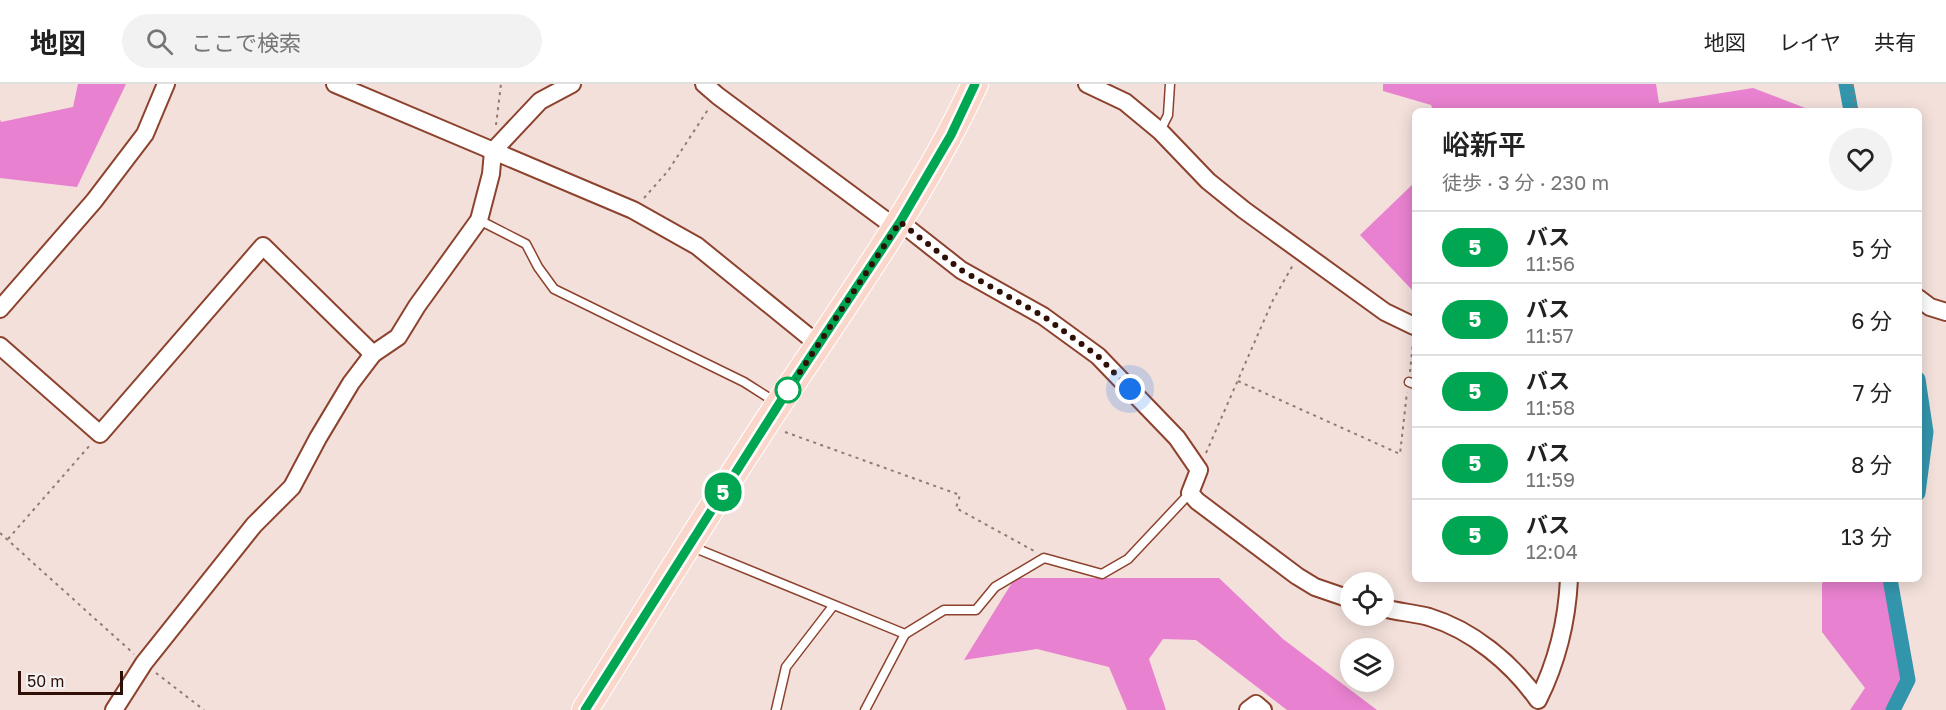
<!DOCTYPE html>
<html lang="ja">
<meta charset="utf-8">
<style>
:root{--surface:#fff;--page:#f2f2f2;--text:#222;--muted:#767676;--line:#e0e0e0}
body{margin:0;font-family:"Golos Text","Noto Sans JP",sans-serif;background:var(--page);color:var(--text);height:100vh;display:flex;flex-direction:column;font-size:22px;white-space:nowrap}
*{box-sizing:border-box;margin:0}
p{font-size:20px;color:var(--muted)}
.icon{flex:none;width:33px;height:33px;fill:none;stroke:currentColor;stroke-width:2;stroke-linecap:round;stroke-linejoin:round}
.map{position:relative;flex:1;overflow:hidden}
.sheet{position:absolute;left:1412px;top:24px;width:510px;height:474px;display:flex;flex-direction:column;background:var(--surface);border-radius:9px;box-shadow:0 3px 15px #0003}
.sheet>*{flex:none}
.badge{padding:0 12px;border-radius:20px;font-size:21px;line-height:39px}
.controls{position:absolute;left:1340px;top:488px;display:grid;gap:12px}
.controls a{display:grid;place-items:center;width:54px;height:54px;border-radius:50%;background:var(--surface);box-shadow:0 3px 15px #0003;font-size:30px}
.scale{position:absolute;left:18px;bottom:15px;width:105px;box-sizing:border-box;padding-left:6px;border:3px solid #2f1007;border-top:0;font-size:16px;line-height:21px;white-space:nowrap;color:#2f1007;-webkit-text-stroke:4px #f2f2f2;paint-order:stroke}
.you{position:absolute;width:30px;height:30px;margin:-15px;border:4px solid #fff;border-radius:50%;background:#1a73e8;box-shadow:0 0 0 9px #1a73e833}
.map>.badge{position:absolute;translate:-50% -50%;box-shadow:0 0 0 3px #fff}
.round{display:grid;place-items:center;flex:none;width:63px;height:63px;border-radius:32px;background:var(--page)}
.headline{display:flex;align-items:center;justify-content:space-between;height:102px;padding:0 30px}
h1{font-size:28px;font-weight:600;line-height:45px}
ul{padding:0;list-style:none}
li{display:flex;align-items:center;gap:18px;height:72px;padding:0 30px;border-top:2px solid var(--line)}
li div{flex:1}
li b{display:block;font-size:22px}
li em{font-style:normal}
li .badge{min-width:66px;font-weight:700;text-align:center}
header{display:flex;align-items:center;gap:36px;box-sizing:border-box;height:84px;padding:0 30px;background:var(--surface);border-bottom:2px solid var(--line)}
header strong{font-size:28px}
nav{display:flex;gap:33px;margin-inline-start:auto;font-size:21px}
.search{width:420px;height:54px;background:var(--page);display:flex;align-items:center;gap:15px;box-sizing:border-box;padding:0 21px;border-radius:33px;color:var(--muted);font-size:22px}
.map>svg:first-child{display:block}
.forest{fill:#e881cf}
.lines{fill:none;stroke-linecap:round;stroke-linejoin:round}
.canal{stroke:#3395ac;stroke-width:15}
.service-casing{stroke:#8d422d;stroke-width:11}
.minor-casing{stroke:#8d422d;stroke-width:20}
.primary-casing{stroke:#fff;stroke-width:28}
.path{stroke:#927972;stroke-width:2;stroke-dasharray:3 4.5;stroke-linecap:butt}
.service{stroke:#fff;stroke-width:8}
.minor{stroke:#fff;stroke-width:16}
.primary{stroke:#fbd6cb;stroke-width:26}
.line-casing{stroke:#fff;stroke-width:14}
.line{stroke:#00a651;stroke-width:9}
.walk{stroke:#2f1007;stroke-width:6;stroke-dasharray:0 10.8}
.stop-dot{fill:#fff;stroke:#00a651;stroke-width:3}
</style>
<header>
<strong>地図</strong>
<div class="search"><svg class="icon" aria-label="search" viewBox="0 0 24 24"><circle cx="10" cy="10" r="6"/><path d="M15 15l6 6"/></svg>ここで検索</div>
<nav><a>地図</a><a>レイヤ</a><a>共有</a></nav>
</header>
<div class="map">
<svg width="1946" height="626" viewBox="0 0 1946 626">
<rect width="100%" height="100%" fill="#f3e0db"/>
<g class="forest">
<polygon points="78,0 126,0 77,103 0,94 0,35 1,38 73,23"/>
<polygon points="1383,0 1656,0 1659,19 1753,4 1813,27 1433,27 1431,21 1383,7"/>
<polygon points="1414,99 1414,208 1360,151"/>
<polygon points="1015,494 1219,494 1283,555 1377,626 1287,626 1196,556 1163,555 1149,575 1166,626 1127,626 1109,583 1037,565 964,576"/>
<polygon points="1824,495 1884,495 1901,596 1886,626 1850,626 1865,604 1822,548 1822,500"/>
</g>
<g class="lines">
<g class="canal">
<polyline points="1846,0 1851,27"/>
<polyline points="1918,295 1926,348 1918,409"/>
<polyline points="1890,495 1908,596 1893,626"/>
</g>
<defs>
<g id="service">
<polyline points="1160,47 1168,31 1170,0"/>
<polyline points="479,136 526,160 538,183 554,205 744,298 777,319"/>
<polyline points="1409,298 1414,300"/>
<polyline points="690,462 905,550 944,526 976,526 995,503 1044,474 1102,490 1128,475 1190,409"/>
<polyline points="776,626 786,583 833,522"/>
<polyline points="865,626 905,550"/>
</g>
<g id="minor">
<polyline points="335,0 633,126 697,162 819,261"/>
<polyline points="704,0 718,12 896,144"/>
<polyline points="1087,0 1125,18 1160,47 1208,97 1244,126 1385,228 1414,242"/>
<polyline points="900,138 961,186 1043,232 1098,272 1177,354 1199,386 1190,409 1197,417 1297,492 1315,503 1350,515"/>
<polyline points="1918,214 1930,223 1946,228"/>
<polyline points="0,225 94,117 145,50 166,0"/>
<polyline points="0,262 100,350 263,162 373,270"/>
<path d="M 1383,524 C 1398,528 1414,529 1429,533 C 1472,546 1512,579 1538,616 C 1557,578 1567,537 1569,495"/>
<polyline points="114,626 144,579 254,441 292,403 318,354 351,299 373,270 398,253 417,222 479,136 491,90 493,67 540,17 572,0"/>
<polyline points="1248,626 1256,620 1263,626"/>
</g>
<path id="primary" d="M 585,626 C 650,523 713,419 780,318 C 849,214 922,113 975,0"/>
</defs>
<use href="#service" class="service-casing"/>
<use href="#minor" class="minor-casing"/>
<use href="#primary" class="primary-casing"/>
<g class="path">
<polyline points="1852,0 1856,27"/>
<polyline points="496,41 501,0"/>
<polyline points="644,114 668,87 709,24"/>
<polyline points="1410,288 1413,258"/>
<polyline points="1238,297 1400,370 1407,308"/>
<polyline points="785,348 960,411 956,424 1034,467"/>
<polyline points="1206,369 1273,216 1293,181"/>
<polyline points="0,449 134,570"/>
<polyline points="8,455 91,360"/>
<polyline points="156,589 204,626"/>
</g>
<use href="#service" class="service"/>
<use href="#minor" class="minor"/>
<use href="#primary" class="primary"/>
</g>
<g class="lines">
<defs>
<polyline id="line" points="585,626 779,320 900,138 951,51 975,0"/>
</defs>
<use href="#line" class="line-casing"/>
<use href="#line" class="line"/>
<polyline class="walk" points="788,306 900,138 961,186 1043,232 1098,272 1130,305"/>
</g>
<circle class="stop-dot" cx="788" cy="306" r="12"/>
</svg>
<div class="controls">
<a><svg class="icon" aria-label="locate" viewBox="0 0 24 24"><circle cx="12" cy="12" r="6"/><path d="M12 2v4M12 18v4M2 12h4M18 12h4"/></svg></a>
<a><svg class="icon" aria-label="layers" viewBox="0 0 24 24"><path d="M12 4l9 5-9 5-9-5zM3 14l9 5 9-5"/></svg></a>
</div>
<div class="scale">50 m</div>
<div class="you" style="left:1130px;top:305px"></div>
<b class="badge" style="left:723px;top:408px;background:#00a651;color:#fff">5</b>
<section class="sheet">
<div class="headline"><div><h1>峪新平</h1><p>徒歩 · 3 分 · 230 m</p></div><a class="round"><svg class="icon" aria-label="heart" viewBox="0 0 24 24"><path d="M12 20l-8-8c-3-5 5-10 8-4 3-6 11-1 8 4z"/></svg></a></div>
<ul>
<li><span class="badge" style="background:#00a651;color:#fff">5</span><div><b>バス</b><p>11:56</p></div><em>5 分</em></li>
<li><span class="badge" style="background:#00a651;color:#fff">5</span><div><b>バス</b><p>11:57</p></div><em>6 分</em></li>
<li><span class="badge" style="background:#00a651;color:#fff">5</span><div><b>バス</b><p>11:58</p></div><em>7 分</em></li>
<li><span class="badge" style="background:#00a651;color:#fff">5</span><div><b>バス</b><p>11:59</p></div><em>8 分</em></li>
<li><span class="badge" style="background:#00a651;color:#fff">5</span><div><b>バス</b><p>12:04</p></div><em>13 分</em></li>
</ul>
</section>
</div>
